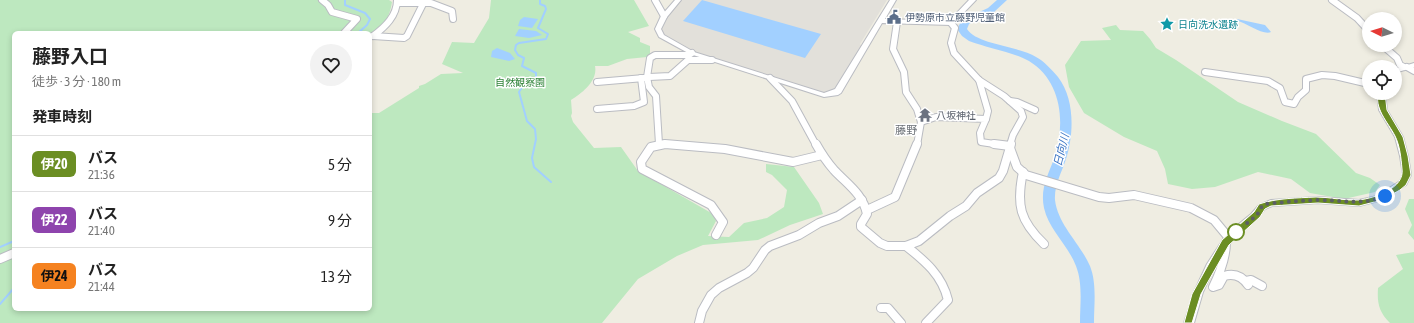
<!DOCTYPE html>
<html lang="ja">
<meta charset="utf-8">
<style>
:root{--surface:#fff;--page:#f2f2f2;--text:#222;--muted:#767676;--line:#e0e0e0}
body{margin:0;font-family:"Asap Condensed","Noto Sans JP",sans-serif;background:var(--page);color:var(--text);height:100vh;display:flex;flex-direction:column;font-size:15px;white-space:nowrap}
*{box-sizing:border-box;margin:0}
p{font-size:13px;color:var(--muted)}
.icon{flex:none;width:22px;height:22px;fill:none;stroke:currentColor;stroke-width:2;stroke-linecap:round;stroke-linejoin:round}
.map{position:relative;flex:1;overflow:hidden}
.drawer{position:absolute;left:12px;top:31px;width:360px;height:280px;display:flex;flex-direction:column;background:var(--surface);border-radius:6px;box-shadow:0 2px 6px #0003}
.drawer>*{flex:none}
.badge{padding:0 8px;border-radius:6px;font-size:14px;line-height:26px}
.needle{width:26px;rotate:275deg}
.buttons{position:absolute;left:1362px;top:12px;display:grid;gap:8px}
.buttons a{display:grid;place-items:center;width:40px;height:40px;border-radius:50%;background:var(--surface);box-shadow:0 2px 6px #0003;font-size:20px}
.you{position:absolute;width:20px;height:20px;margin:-10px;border:3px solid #fff;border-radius:50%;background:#1a73e8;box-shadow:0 0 0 6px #1a73e833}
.map>.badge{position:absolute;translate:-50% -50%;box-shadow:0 0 0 2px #fff}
h2{padding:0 20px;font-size:15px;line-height:36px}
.round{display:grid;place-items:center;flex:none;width:42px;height:42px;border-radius:21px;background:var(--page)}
.headline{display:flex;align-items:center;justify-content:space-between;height:68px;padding:0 20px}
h1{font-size:19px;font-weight:700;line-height:30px}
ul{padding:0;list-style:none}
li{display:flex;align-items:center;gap:12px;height:56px;padding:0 20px;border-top:1px solid var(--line)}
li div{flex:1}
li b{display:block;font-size:15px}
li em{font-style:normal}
li .badge{min-width:44px;font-weight:700;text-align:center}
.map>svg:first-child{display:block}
.industrial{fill:#e2e0da}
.green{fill:#bde8bf}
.water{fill:#a2d0ff}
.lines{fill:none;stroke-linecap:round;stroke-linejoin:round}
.stream{stroke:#a2d0ff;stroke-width:2}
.river{fill:#a2d0ff;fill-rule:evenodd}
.minor-far1-casing{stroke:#babcc2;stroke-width:8}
.minor-casing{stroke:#babcc2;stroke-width:10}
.tertiary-casing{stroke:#babcc2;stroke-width:2}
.minor-far1{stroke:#fff;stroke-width:6}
.minor{stroke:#fff;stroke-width:8}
.tertiary{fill:#fff;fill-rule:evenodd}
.line{fill:#6b8e23;stroke:#fff}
.walk{stroke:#5b5e64;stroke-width:4;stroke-dasharray:0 7.2}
.stop-dot{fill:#fff;stroke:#6b8e23;stroke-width:2}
.labels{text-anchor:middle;stroke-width:3;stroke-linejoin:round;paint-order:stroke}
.service-label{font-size:10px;fill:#4e5e75;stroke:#fff;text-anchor:start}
.culture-label{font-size:10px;fill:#0d838f;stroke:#fff;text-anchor:start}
.park-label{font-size:10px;fill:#2d8236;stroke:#fff}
.worship-label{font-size:10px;fill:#5b616d;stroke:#fff;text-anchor:start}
.neighbourhood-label{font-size:11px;fill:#6b7076;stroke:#fff}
.water-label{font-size:11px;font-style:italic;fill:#3973c3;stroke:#fff}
</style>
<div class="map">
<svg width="1414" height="323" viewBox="0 0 1414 323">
<rect width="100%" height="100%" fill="#efede2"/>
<polygon class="industrial" points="680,0 887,0 860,44 862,47 835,90 825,93 693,52 662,34 660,30 668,14"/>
<g class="green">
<path d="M 0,0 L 389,0 L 392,2 C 389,20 384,25 370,35 L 370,33 L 14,33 L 14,309 L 370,309 L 370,113 L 379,113 L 419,88 L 419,86 L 425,84 L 441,74 L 463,73 L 442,64 L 452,42 L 474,43 L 489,18 L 491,0 L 634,0 L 649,26 L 628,32 L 640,38 L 640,42 L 650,46 L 650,54 L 647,57 L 627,59 L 608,66 L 595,66 C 598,81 582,93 571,100 L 572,113 L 571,116 L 573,122 L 594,148 L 621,147 L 638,171 L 713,214 L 716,221 L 708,236 L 729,237 L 744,223 L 767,218 L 784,207 L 787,190 L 772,175 L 766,172 L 766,164 L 794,167 L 819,203 L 823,214 L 790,225 L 758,240 L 703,245 L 677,256 L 638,279 L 602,323 L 0,323 Z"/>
<polygon points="1116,25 1120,30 1143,31 1150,39 1156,48 1176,60 1238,102 1282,121 1316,134 1356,173 1370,178 1380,185 1375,192 1344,199 1310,193 1291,179 1258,172 1215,187 1192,189 1168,184 1165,169 1157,151 1124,137 1084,113 1069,87 1065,65 1081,41 1111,40 1102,28"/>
<polygon points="1409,199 1414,199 1414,240 1408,233 1412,225 1405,209"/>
<path d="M 1414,252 L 1414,323 L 1390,323 C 1379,312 1377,303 1378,288 L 1403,269 L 1396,255 Z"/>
</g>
<g class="water">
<polygon points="702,0 821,34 805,58 683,21"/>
<polygon points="524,17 538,19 532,28 518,26 520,20"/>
<path d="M 1237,19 L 1265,25 L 1271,32 C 1264,36 1246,23 1238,21 Z"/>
<polygon points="519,29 536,31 542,35 529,38 515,36"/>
<polygon points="497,48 510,53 515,59 509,61 491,57 492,51"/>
</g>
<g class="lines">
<g class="stream">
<polyline points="345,0 345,5 365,13 370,19 367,25 358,33"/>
<polyline points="540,0 540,4 545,6 546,9 538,28 548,34 546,39 519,43 516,45 515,50 518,55 524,58 522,66 536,73 536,79 523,86 519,92 527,121 535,129 536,139 532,158 534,167 551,182"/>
<polyline points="0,247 14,241"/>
<polyline points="0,304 14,288"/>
</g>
<path class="river" d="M 997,0 L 1007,0 L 994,12 L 969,24 L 967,29 C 977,45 1020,46 1036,57 C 1044,61 1052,70 1058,77 C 1075,99 1074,134 1066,159 C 1062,172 1054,185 1055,200 C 1058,225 1080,243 1090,266 C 1097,284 1094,304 1094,323 L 1080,323 C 1080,304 1083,284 1076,266 C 1068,245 1049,230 1044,208 C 1040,189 1048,175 1054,159 C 1066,124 1062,81 1029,61 C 1013,52 987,48 969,41 L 962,36 L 957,29 L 962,20 L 988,8 Z"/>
<defs>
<g id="minor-far1">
<polyline points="322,0 328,5 332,12 357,19 344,33"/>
<polyline points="655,0 664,16"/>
<polyline points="1332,0 1357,18 1369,31"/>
<polyline points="397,3 431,3 452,11 453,19"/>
<polyline points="897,22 893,49 904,72 906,92 917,109 921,122"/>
<polyline points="951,23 955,28 951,43 954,53 979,80 1004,96 1021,111 1023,117 1013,135 1010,145"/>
<polyline points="373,36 404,38 407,36 425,0"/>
<path d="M 373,36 C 385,27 397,16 397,0"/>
<polyline points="1382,45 1397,58 1400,65 1404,67"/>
<polyline points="1407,67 1414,71"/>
<polyline points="1205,72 1268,81 1280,88 1285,102 1294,104 1298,97 1306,90 1306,79 1322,75 1335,76 1369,84"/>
<polyline points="649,77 670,76 688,60 712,60"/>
<polyline points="770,78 792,101 816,145"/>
<polyline points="979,80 988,111 986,119"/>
<polyline points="597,82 644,78"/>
<polyline points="1010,101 1017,102 1035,110"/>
<polyline points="597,109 634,106 644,102 641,78"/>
<polyline points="659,144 656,96 649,87 647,77 650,58 655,55 689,55 692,53"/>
<polyline points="661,145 674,145"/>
<polyline points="917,145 921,122 936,117 986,119 980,133 981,142 1001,145"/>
</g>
<g id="minor">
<path d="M 816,144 C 821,153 827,162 834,170 C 847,184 863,194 867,214 L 861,224 L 861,227 L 880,243 L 887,246 L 906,246 L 919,241 L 950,216 L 966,206 L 977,193 L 999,178 L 1003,171 L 1011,144"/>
<polyline points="994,144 1010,146"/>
<polyline points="1010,148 1017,167 1026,175 1099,197 1109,198 1134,195 1191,208 1214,220 1229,238"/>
<path d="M 1023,172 C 1016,205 1020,221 1044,244"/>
<polyline points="867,210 895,197 917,144"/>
<polyline points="716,235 723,222 711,205 642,169 641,162 651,147 665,144 725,149 793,162 822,155"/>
<path d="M 1226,242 C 1226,258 1220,273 1213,287 L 1219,285 L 1224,276 C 1234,273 1242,276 1248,285"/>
<path d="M 906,246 C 925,261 942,275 948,300 L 926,323"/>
<polyline points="0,259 14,253"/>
<polyline points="1246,281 1251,280 1262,286"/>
<polyline points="881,308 888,308 901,323"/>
<polyline points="699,323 702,311 711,295 719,288 747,273 753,268 765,250 770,246 799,235 819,223 838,216 862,200"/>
</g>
<g id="tertiary">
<polygon points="675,0 681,0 667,17 661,29 664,35 694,52 824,93 835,89 890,0 896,0 885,19 949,21 969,0 976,0 953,24 951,25 882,23 841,93 838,95 824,97 690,54 659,37 655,29 661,16"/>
<polygon points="1414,63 1414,67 1395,73 1395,69"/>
<polygon points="1377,93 1385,93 1387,110 1403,137 1408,156 1411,175 1406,185 1382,200 1359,206 1318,203 1272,206 1265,209 1257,218 1235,237 1226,249 1214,268 1203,292 1194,323 1184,323 1194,292 1207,264 1220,244 1229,232 1251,214 1259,205 1271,200 1318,197 1359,200 1377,196 1400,181 1403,175 1400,156 1395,137 1379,110"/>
</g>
</defs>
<use href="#minor-far1" class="minor-far1-casing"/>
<use href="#minor" class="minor-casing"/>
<use href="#tertiary" class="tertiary-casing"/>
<use href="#minor-far1" class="minor-far1"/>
<use href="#minor" class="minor"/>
<use href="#tertiary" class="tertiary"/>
</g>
<path class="line" d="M 1379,91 L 1381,91 L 1385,93 L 1387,110 L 1403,137 L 1408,156 L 1411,175 L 1406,185 L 1400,190 L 1382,200 L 1359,206 L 1318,203 L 1271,206 L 1265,209 L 1260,217 L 1229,245 L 1201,294 L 1192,323 L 1184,323 L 1192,294 L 1222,240 L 1254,212 L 1259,204 C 1277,198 1297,198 1316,197 C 1331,197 1345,201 1359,200 C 1375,198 1405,188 1402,169 C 1401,158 1400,146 1395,136 C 1388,122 1373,108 1379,91 Z"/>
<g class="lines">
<path class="walk" d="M 1236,232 L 1257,215 L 1262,206 L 1265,204 C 1283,202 1300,201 1318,200 C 1341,200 1362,206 1385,196"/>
</g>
<defs>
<symbol id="civic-bare" viewBox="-9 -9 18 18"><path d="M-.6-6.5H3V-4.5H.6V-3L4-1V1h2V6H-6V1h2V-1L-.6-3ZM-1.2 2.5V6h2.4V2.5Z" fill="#5c6f8a" stroke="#fff" stroke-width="2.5" paint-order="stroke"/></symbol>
<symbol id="sight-bare" viewBox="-9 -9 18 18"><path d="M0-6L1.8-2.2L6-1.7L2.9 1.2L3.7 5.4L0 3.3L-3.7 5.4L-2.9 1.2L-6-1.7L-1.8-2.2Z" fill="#0f9aa8" stroke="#fff" stroke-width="2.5" paint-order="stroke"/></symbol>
<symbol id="temple-bare" viewBox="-9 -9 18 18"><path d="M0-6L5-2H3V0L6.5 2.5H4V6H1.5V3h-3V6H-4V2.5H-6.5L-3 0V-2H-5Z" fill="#6b7280" stroke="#fff" stroke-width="2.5" paint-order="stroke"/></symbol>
</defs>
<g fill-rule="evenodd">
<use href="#civic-bare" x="884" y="7" width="20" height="20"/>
<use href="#sight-bare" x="1157" y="14" width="20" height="20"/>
<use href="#temple-bare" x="915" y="105" width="20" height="20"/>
</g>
<circle class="stop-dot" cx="1236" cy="232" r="8"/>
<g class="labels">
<g class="service-label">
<text x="905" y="21">伊勢原市立藤野児童館</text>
</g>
<g class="culture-label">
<text x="1178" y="28">日向洗水遺跡</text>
</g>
<g class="park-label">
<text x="520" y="86">自然観察園</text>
</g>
<g class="worship-label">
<text x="936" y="119">八坂神社</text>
</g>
<g class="neighbourhood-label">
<text x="906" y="134">藤野</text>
</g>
<g class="water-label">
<text transform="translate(1061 150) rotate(-76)" y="4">日向川</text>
</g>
</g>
</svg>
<div class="buttons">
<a><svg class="needle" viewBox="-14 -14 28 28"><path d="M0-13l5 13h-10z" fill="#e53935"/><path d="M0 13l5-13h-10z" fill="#767676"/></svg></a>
<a><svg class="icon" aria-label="locate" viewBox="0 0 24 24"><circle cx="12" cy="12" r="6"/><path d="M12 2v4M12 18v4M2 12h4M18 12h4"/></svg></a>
</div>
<div class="you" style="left:1385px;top:196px"></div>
<section class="drawer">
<div class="headline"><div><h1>藤野入口</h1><p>徒歩 · 3 分 · 180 m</p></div><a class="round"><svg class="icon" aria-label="heart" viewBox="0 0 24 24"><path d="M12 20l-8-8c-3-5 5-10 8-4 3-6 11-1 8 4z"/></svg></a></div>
<h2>発車時刻</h2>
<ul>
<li><span class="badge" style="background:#6b8e23;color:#fff">伊20</span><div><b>バス</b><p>21:36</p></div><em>5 分</em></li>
<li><span class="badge" style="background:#8e44ad;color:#fff">伊22</span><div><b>バス</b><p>21:40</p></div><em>9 分</em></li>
<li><span class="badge" style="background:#f58220;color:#111">伊24</span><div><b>バス</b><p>21:44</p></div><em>13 分</em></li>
</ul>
</section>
</div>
